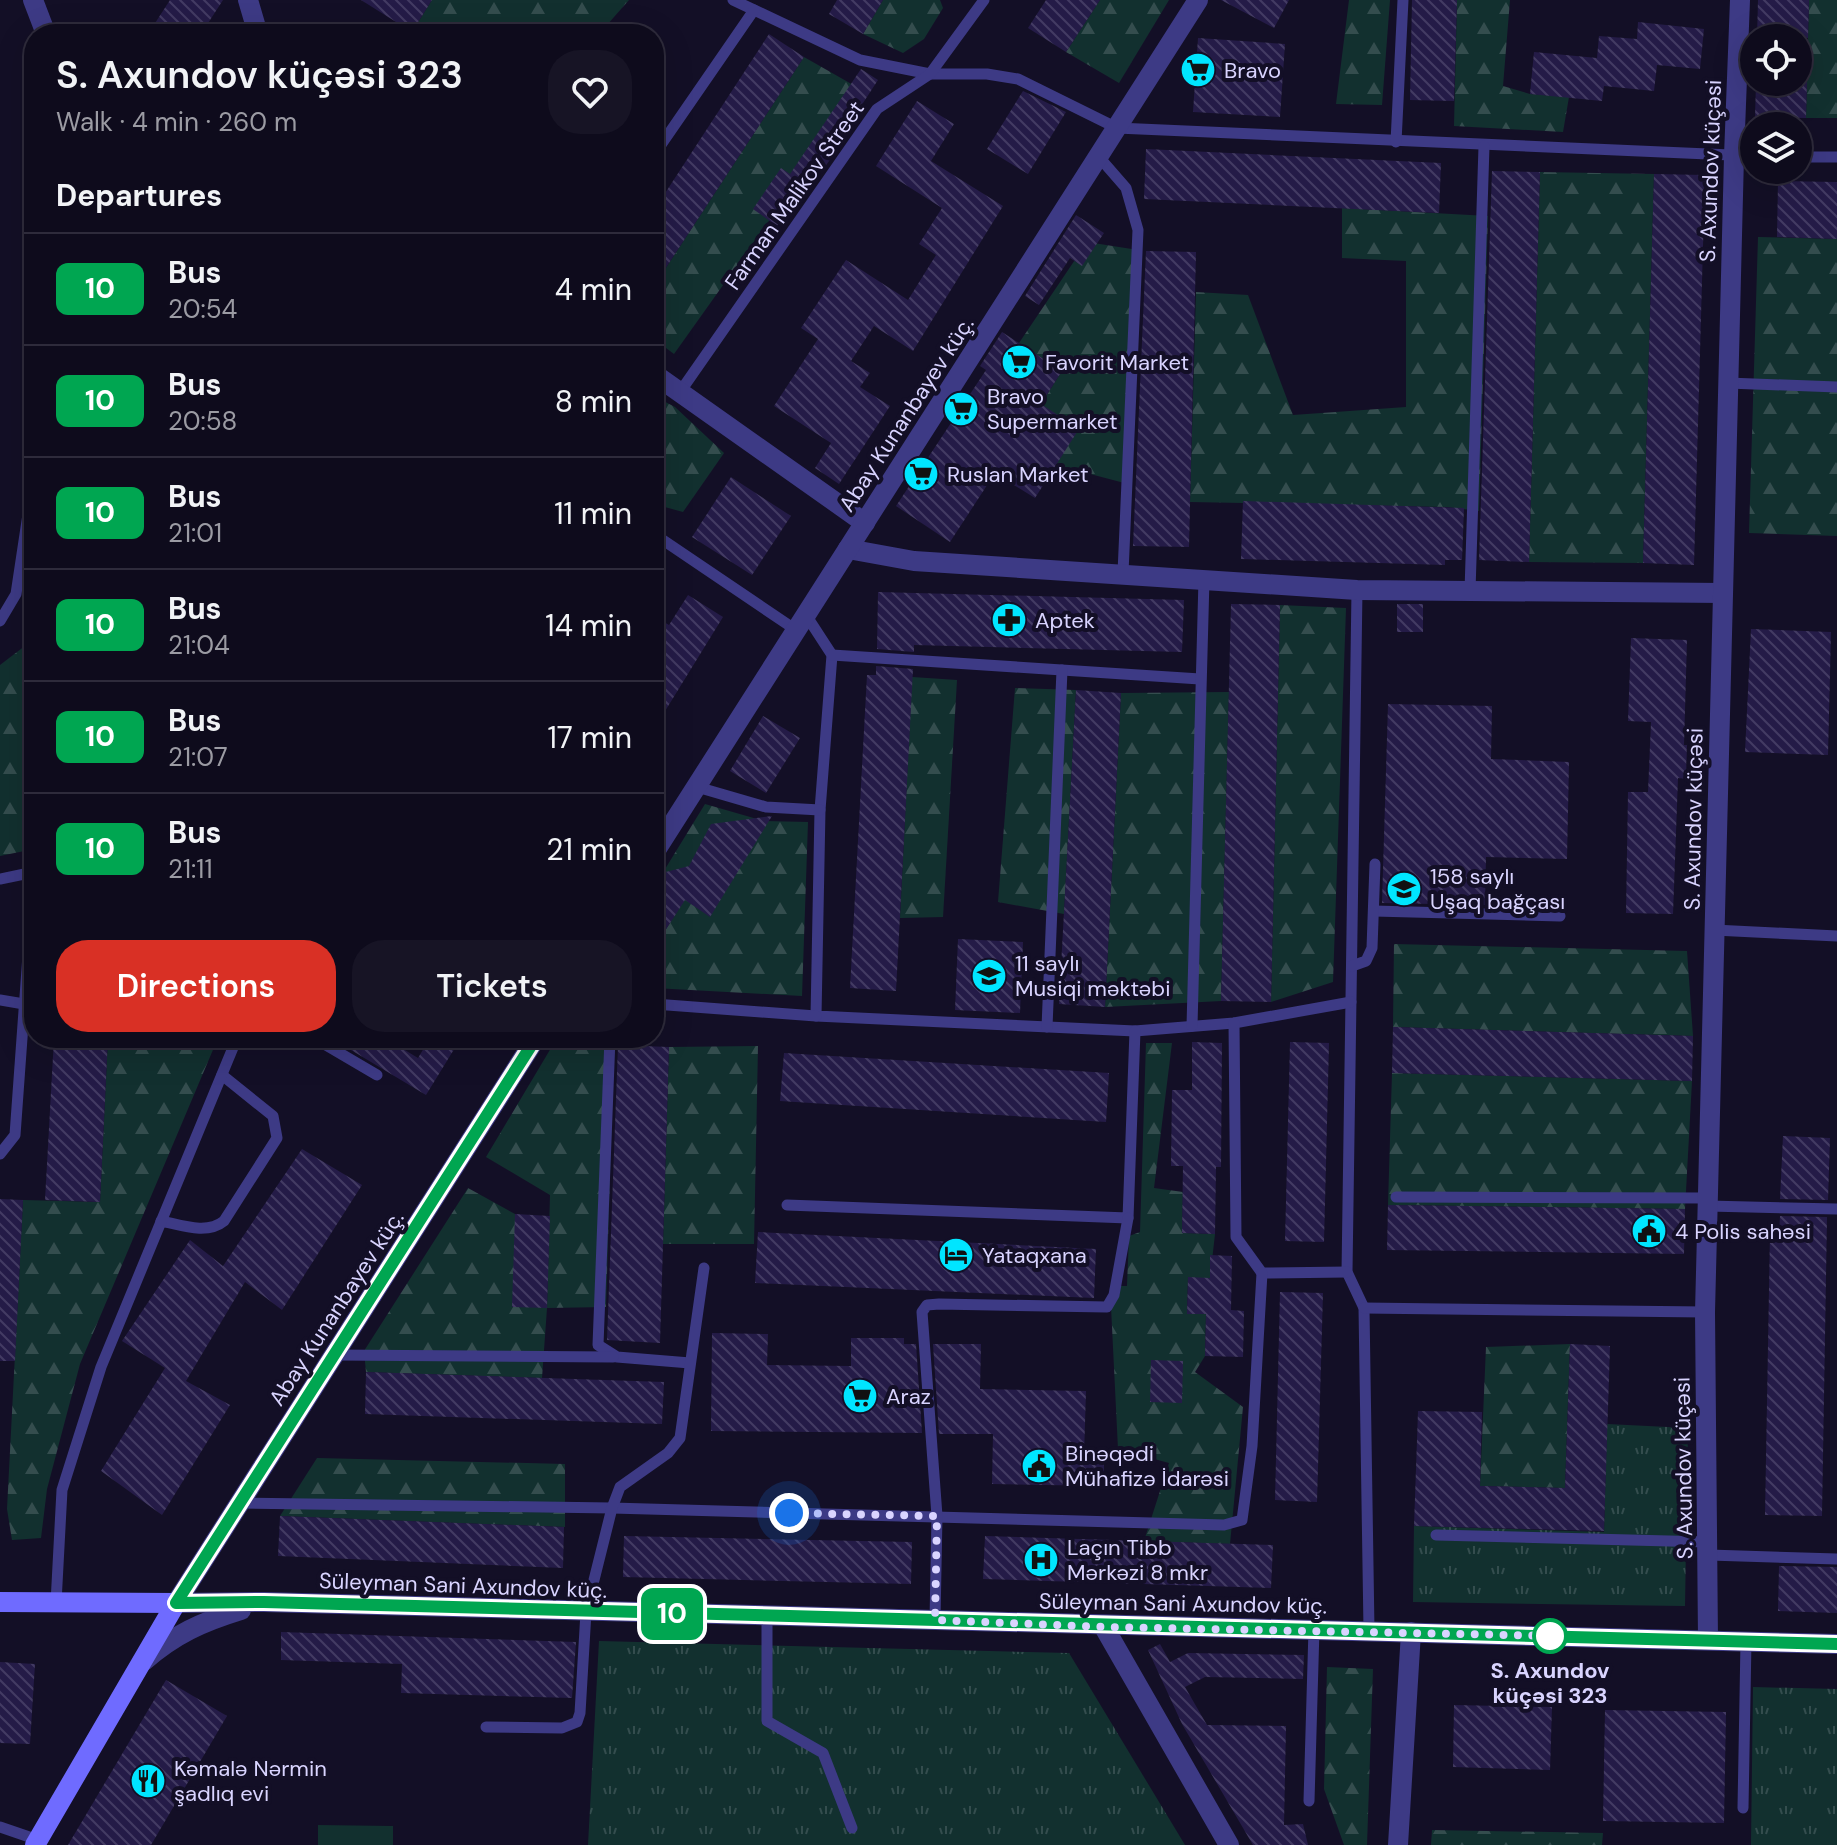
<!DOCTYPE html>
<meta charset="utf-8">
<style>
:root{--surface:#0e0b1c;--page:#171425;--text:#f1f3f6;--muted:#9b9ba3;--line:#2e2b3b;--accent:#d93025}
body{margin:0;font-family:"DM Sans",sans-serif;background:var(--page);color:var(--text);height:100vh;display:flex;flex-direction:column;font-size:30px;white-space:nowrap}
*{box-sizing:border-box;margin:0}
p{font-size:26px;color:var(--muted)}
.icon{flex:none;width:44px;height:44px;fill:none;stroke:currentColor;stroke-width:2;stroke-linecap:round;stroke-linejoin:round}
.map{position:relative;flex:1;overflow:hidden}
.panel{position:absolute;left:24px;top:24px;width:640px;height:1024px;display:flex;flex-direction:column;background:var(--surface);border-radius:32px;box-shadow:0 8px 32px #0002,0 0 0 2px var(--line)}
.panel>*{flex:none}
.badge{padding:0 16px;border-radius:12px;font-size:28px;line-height:52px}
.buttons{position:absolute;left:1740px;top:24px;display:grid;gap:16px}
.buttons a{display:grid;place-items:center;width:72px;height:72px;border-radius:50%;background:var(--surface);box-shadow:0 8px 32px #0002,0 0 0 2px var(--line);font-size:40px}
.you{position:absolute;width:40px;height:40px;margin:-20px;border:6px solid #fff;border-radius:50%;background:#1a73e8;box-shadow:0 0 0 12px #1a73e833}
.map>.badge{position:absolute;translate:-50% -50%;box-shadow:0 0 0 4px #fff}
h2{padding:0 32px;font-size:30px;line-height:72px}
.round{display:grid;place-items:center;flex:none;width:84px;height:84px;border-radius:32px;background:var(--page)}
.overview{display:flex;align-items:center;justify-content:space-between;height:136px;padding:0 32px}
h1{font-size:38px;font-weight:600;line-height:60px}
.button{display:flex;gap:16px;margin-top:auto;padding:16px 32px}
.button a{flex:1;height:92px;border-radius:32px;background:var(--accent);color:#fff;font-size:32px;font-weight:600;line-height:92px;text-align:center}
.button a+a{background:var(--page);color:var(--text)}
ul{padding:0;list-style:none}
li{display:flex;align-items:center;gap:24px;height:112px;padding:0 32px;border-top:2px solid var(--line)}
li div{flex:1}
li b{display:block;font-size:30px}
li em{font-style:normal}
li .badge{min-width:88px;font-weight:700;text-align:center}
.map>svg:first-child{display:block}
.green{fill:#12302f}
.forest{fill:url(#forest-firs)}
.park{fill:url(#park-tufts)}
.building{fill:url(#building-back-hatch)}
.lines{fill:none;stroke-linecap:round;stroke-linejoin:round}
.service{stroke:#3d3a85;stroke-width:11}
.minor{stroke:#3d3a85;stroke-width:20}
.tertiary{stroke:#3d3a85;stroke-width:20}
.secondary{stroke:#6f6bff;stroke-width:20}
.line-casing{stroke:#fff;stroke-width:18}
.line{stroke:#00a651;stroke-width:12}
.walk{stroke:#d9d4ff;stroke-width:8;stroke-dasharray:0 14.4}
.stop-dot{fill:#fff;stroke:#00a651;stroke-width:4}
.labels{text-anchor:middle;stroke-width:8;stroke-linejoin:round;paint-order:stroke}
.poi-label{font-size:22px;fill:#d9d4ff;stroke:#130f26;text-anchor:start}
.street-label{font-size:22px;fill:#d9d4ff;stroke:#130f26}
.stop-label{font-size:22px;font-weight:bold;fill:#d9d4ff;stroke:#130f26}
</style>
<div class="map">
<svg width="1837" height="1845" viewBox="0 0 1837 1845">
<defs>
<pattern id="forest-firs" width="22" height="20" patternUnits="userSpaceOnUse" patternTransform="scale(2)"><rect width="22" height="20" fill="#12302f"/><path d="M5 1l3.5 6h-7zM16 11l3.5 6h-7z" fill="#344d4e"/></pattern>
<pattern id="park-tufts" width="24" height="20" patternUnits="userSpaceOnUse" patternTransform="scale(2)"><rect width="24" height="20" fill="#12302f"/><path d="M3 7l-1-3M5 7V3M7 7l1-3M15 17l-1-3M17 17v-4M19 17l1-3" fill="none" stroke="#344d4e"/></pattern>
<pattern id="building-back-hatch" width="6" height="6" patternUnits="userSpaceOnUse" patternTransform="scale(2)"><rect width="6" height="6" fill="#241b47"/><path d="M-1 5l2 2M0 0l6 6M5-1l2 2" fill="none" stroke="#433b63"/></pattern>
</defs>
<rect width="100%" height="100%" fill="#130f26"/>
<polygon class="green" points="318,1825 393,1826 393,1845 318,1845"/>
<g class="forest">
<polygon points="432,0 629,0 599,34 416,34 412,32"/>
<polygon points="883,0 940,0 943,8 924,39 903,53 863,34"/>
<polygon points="1100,0 1169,0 1119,83 1066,52"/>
<polygon points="1349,0 1390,0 1382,105 1336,104"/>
<polygon points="1457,0 1510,0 1503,86 1530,94 1569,97 1563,132 1454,126"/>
<polygon points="1809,0 1837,0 1837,118 1806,118"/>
<polygon points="804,57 862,90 674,354 654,339 654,286"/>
<polygon points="1540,172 1654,174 1643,563 1529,562"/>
<polygon points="1342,208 1488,216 1479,511 1447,507 1190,502 1196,292 1248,295 1293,415 1406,407 1406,261 1342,258"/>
<polygon points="1758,237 1837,239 1837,536 1749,533"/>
<polygon points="1087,242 1138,250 1132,485 1056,465 1041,404 1062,371 1019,343"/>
<polygon points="654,396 675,407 724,453 683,512 654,504"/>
<polygon points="1280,605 1346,608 1333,982 1271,1002"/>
<polygon points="34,639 34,849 0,856 0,665"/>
<polygon points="912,677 957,680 943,917 900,918"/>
<polygon points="1015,688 1076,690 1064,914 998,902"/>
<polygon points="1229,692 1221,1001 1105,1007 1121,693"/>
<polygon points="705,804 764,821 808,822 802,996 654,988 654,948 681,905 654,887"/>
<polygon points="1394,944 1687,951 1693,1036 1393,1027"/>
<polygon points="108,1038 218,1038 80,1364 47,1489 41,1538 12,1540 7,1509 23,1200 100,1202"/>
<polygon points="557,1038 600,1038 614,1045 606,1307 547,1308 542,1378 366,1372 364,1351 468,1188 515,1214 547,1308 550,1195 486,1157"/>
<polygon points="1146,1043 1172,1043 1154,1188 1183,1192 1182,1233 1215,1234 1210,1278 1188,1278 1187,1313 1206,1314 1205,1356 1195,1372 1243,1407 1230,1544 1144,1541 1169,1463 1118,1449 1110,1286 1127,1286 1129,1236 1140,1232"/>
<polygon points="758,1046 754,1244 663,1244 669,1047"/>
<polygon points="1392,1073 1692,1081 1685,1209 1388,1205"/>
<polygon points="1570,1344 1565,1488 1480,1486 1486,1347"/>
<polygon points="317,1458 565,1464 565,1527 280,1516"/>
<polygon points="1327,1667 1373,1669 1367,1845 1344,1845 1324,1789"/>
<polygon points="1432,1830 1603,1833 1602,1845 1431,1845"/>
</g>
<g class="park">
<polygon points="1607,1424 1688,1428 1685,1606 1413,1602 1414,1526 1604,1532"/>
<polygon points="599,1641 1069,1653 1185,1845 588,1845"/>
<polygon points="1753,1687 1837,1689 1837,1845 1751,1845"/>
</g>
<g class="building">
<polygon points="170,0 223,0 201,34 148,34"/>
<polygon points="361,0 432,0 412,32"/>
<polygon points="837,0 883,0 863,34 829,14"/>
<polygon points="1046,0 1100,0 1066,52 1028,28"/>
<polygon points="1221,0 1289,0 1274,28"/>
<polygon points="1412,0 1457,0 1454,101 1410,100"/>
<polygon points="1758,0 1809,0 1808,38 1757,38"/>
<polygon points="1638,22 1704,29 1700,69 1657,65 1654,91 1604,86 1602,101 1530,94 1534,52 1597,58 1599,36 1637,39"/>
<polygon points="769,34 804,57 654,286 654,210"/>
<polygon points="1198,38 1285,44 1280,117 1193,112"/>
<polygon points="861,69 878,80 831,152 834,154 822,171 817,167 777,226 753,209 781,168 790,174"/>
<polygon points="1756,82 1807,82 1806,118 1755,117"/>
<polygon points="1023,91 1066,112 1028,174 987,149"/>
<polygon points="917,101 954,124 931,161 1003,206 913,351 874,326 851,361 870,373 860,387 890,406 839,484 815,468 831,443 774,406 818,339 801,328 846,260 908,300 936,255 919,244 942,208 876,166"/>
<polygon points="1146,149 1441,163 1439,213 1144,199"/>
<polygon points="1492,171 1540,172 1529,562 1479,560"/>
<polygon points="1654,174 1705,175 1694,565 1643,563"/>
<polygon points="1778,181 1837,182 1837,239 1777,237"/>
<polygon points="1076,215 1104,233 1082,266 1070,258 1039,305 1025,296"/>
<polygon points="1146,251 1196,252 1189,547 1133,546"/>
<polygon points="1002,332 1062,371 1041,404 1079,429 1035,498 995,473 950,542 896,506 986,370 980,366"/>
<polygon points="731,477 791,516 752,575 692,537"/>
<polygon points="1243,501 1464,508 1462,560 1445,560 1445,565 1241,559"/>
<polygon points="878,592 1184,600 1182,652 914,645 914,652 877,649"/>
<polygon points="688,595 723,617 654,729 654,616 669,625"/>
<polygon points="1231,604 1280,605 1271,1002 1221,1001"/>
<rect x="1397" y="604" width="26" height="28"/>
<polygon points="1751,629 1831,632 1828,755 1745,752"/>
<polygon points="1631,638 1687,640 1684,745 1687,745 1686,779 1678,778 1673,914 1626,913 1628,792 1648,792 1651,722 1628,721"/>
<polygon points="876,666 913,669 896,991 850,988 867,675 876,675"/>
<polygon points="1076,690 1121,693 1105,1007 1059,1004"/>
<polygon points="1388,704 1492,706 1491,759 1569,762 1567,859 1486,857 1485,905 1382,903"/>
<polygon points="763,716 800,738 766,793 730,771"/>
<polygon points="772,816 710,917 685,900 654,948 654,875 689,866 711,824"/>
<polygon points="958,939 1023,942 1020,1013 955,1010"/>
<polygon points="1393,1027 1693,1036 1692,1081 1392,1073"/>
<polygon points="54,1038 108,1038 100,1202 45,1200"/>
<polygon points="331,1038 385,1038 418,1058 430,1038 461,1038 426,1095"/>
<polygon points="1192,1042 1222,1043 1221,1167 1216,1167 1215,1234 1182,1233 1183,1166 1171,1166 1172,1090 1192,1090"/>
<polygon points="1290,1042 1329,1043 1324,1242 1285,1241"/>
<polygon points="618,1045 669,1047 660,1343 607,1340"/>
<polygon points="784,1053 1109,1073 1106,1122 780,1101"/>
<polygon points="1783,1136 1830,1138 1828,1200 1780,1199"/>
<polygon points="302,1149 362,1185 282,1310 245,1282 186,1381 230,1405 162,1515 101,1471 165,1368 122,1341 190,1240 223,1266"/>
<polygon points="0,1199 23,1200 15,1361 0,1361"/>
<polygon points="1388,1205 1685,1209 1684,1254 1387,1250"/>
<polygon points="515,1214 550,1216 547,1308 512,1307"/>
<polygon points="1780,1216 1827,1217 1822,1516 1765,1515 1770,1232 1779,1233"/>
<polygon points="758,1232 1096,1249 1094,1298 755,1283"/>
<polygon points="1210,1255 1232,1256 1231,1310 1244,1311 1243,1357 1205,1356 1206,1314 1187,1314 1188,1277 1210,1278"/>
<polygon points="1280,1292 1323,1293 1317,1502 1275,1500"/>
<polygon points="712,1333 768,1334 767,1365 851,1366 851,1338 904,1338 904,1344 916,1344 922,1433 711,1431"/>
<polygon points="933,1344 981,1344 980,1389 1086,1391 1084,1456 1104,1456 1104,1486 992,1484 993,1434 939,1434"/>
<polygon points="1570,1344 1610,1346 1604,1531 1414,1526 1418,1411 1482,1412 1480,1486 1565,1488"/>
<polygon points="1151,1360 1183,1361 1182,1403 1150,1402"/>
<polygon points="366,1372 664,1382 662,1424 365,1414"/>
<polygon points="280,1516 564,1527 563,1568 278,1556"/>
<polygon points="624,1536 912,1542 911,1584 623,1577"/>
<polygon points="985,1536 1273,1545 1271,1588 983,1579"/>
<polygon points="1779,1566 1837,1567 1837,1613 1778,1611"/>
<polygon points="281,1632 576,1642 572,1698 401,1693 402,1664 281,1660"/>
<polygon points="1160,1644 1170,1662 1188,1653 1304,1655 1303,1679 1205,1677 1185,1687 1207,1725 1286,1726 1284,1825 1303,1824 1308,1845 1253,1845 1182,1724 1148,1650"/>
<polygon points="0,1662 35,1664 30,1744 0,1743"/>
<polygon points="166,1680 227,1716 151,1845 68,1845"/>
<polygon points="1454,1705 1552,1707 1550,1770 1453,1767"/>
<polygon points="1605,1710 1726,1712 1724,1823 1603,1821"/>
</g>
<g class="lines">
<g class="service">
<polyline points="733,0 860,60 930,74 987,74 1018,79 1117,128 1754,156"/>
<polyline points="1396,142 1403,0"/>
<polyline points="654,155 754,10"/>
<polyline points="1099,157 1126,188 1138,230 1123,573"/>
<polyline points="1798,157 1837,157"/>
<polyline points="1728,383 1837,387"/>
<polyline points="680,392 877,109 930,74 984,0"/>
<polyline points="654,534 796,630"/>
<polyline points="1357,590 1347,1272 1364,1308 1369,1630"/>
<polyline points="1470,591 1484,146"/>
<polyline points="806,615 832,655 820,810 816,1016 1135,1031 1234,1023 1351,1002"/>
<polyline points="0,621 16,594 30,501 34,493"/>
<polyline points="832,655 1200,679"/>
<polyline points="697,787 766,807 820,810"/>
<polyline points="0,879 34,872 15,1135 0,1154"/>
<polyline points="1374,911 1560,916"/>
<polyline points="1714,930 1837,936"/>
<polyline points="1352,966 1366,961 1372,948 1375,864"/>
<polyline points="0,1000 24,1004"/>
<polyline points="654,1004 816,1016"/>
<polyline points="1234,1023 1236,1237 1262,1273 1347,1272"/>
<polyline points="1192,1026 1204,579"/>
<polyline points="1047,1027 1062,670"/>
<polyline points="314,1038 377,1075"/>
<polyline points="610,1038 598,1345 617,1357 690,1363"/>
<polyline points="1396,1197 1708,1198"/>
<polyline points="787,1205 1128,1218 1135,1031"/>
<polyline points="1708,1206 1837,1209"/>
<path d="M 161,1221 C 181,1225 207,1235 224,1221 L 277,1138 L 273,1116 L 222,1075"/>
<polyline points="1364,1308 1705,1312"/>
<polyline points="334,1355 613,1357"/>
<polyline points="239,1503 612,1508 1224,1525 1242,1520 1252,1446 1262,1273"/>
<polyline points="1436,1535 1708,1542"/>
<polyline points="1709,1555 1837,1559"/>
<polyline points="56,1603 62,1490 101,1367 237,1038"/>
<polyline points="767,1617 767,1721 823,1753 852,1828"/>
<polyline points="935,1620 937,1516 922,1312 927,1305 939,1304 1107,1307 1114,1295 1128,1218"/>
<polyline points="486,1727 562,1728 577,1722 580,1713 586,1612 612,1508 620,1487 668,1453 680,1438 704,1268"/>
<polyline points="1309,1801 1314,1629"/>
<polyline points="1743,1808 1746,1641"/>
<polyline points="0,1827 38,1840"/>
</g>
<g class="minor">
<polyline points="33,0 46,34"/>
<polyline points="248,0 258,34"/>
<polyline points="654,374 865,523"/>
<polyline points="848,549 914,561 1357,590 1723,593"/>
<polyline points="1708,1640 1705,1312 1734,156 1740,0"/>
</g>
<g class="tertiary">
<polyline points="654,853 1198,0"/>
<polyline points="176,1603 264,1602 1837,1644"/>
<polyline points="176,1603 536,1038"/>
<polyline points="1104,1627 1229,1845"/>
<path d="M 144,1661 C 175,1634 202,1622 241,1610"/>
<polyline points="1398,1845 1411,1632"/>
</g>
<g class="secondary">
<polyline points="0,1602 176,1603"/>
<polyline points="35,1845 176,1603"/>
</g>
</g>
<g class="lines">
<defs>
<polyline id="line" points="536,1038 176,1603 264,1602 1837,1644"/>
</defs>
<use href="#line" class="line-casing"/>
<use href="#line" class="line"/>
<polyline class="walk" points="789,1513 937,1516 935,1620 1104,1627 1559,1636 1550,1636"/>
</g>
<defs>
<symbol id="supermarket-disc" viewBox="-11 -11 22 22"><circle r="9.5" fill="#00e5ff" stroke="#130f26"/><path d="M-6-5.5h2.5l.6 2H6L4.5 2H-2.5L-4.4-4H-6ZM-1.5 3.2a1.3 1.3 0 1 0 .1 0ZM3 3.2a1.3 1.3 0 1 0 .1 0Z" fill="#111"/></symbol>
<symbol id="pharmacy-disc" viewBox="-11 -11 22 22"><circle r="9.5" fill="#00e5ff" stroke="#130f26"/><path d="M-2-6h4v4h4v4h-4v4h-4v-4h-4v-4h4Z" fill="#111"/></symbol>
<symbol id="school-disc" viewBox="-11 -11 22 22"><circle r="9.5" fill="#00e5ff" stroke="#130f26"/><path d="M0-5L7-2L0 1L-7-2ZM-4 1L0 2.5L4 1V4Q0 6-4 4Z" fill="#111"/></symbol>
<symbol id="civic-disc" viewBox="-11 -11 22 22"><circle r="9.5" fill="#00e5ff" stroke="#130f26"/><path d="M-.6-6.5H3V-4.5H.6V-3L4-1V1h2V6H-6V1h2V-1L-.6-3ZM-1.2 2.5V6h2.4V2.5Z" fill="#111"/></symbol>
<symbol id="hotel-disc" viewBox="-11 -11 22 22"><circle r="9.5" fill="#00e5ff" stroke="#130f26"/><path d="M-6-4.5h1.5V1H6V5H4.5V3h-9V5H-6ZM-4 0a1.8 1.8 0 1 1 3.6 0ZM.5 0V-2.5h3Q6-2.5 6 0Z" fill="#111"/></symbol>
<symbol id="hospital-disc" viewBox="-11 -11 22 22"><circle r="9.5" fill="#00e5ff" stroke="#130f26"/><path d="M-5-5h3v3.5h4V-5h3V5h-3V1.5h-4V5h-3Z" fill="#111"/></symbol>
<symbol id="restaurant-disc" viewBox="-11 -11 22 22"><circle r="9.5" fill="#00e5ff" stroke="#130f26"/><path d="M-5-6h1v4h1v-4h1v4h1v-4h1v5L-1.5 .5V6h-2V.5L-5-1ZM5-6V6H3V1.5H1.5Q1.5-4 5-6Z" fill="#111"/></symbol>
</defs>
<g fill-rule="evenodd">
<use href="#supermarket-disc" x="1178" y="50" width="40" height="40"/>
<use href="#supermarket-disc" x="999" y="342" width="40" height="40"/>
<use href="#supermarket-disc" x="941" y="389" width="40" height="40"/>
<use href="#supermarket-disc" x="901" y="454" width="40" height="40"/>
<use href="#pharmacy-disc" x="989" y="600" width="40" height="40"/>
<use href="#school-disc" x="1384" y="869" width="40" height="40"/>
<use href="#school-disc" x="969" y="956" width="40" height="40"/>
<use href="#civic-disc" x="1629" y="1211" width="40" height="40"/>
<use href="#hotel-disc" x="936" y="1235" width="40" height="40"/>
<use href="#supermarket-disc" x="840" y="1376" width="40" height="40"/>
<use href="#civic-disc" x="1019" y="1446" width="40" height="40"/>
<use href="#hospital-disc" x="1021" y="1540" width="40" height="40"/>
<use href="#restaurant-disc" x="128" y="1761" width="40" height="40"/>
</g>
<circle class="stop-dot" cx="1550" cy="1636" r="16"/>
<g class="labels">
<g class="poi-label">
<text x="1224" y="78">Bravo</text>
<text x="1045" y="370">Favorit Market</text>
<text x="987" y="404">Bravo<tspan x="987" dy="25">Supermarket</tspan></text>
<text x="947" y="482">Ruslan Market</text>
<text x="1035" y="628">Aptek</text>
<text x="1430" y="884">158 saylı<tspan x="1430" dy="25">Uşaq bağçası</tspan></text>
<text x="1015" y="971">11 saylı<tspan x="1015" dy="25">Musiqi məktəbi</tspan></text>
<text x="1675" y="1239">4 Polis sahəsi</text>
<text x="982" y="1263">Yataqxana</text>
<text x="886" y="1404">Araz</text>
<text x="1065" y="1461">Binəqədi<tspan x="1065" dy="25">Mühafizə İdarəsi</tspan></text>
<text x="1067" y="1555">Laçın Tibb<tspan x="1067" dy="25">Mərkəzi 8 mkr</tspan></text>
<text x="174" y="1776">Kəmalə Nərmin<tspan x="174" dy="25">şadlıq evi</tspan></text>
</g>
<g class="street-label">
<text transform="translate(1710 171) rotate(-88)" y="8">S. Axundov küçəsi</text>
<text transform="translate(794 195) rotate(-55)" y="8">Farman Malikov Street</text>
<text transform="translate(906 414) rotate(-57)" y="8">Abay Kunanbayev küç.</text>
<text transform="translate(1693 819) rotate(-89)" y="8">S. Axundov küçəsi</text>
<text transform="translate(336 1308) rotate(-57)" y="8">Abay Kunanbayev küç.</text>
<text transform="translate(1683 1468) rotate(-91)" y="8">S. Axundov küçəsi</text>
<text transform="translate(463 1585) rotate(2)" y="8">Süleyman Sani Axundov küç.</text>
<text transform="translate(1183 1603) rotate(1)" y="8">Süleyman Sani Axundov küç.</text>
</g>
<g class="stop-label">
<text x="1550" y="1678">S. Axundov<tspan x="1550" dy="25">küçəsi 323</tspan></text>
</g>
</g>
</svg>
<div class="buttons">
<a><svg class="icon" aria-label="locate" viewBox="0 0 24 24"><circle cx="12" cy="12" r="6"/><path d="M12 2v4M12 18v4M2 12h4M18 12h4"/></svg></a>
<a><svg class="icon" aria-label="layers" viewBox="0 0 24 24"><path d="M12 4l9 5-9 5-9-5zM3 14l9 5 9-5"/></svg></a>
</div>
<div class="you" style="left:789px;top:1513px"></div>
<b class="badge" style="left:672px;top:1614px;background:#00a651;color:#fff">10</b>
<section class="panel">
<div class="overview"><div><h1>S. Axundov küçəsi 323</h1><p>Walk · 4 min · 260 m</p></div><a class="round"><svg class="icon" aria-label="heart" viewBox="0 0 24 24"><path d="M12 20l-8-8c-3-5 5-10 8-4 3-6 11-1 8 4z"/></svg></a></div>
<h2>Departures</h2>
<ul>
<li><span class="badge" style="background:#00a651;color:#fff">10</span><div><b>Bus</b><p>20:54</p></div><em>4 min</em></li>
<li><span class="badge" style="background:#00a651;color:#fff">10</span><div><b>Bus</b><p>20:58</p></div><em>8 min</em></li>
<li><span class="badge" style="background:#00a651;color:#fff">10</span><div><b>Bus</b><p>21:01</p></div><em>11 min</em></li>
<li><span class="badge" style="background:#00a651;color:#fff">10</span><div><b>Bus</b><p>21:04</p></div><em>14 min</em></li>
<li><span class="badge" style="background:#00a651;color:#fff">10</span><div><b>Bus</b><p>21:07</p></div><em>17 min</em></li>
<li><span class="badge" style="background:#00a651;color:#fff">10</span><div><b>Bus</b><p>21:11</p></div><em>21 min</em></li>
</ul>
<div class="button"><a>Directions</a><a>Tickets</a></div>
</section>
</div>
